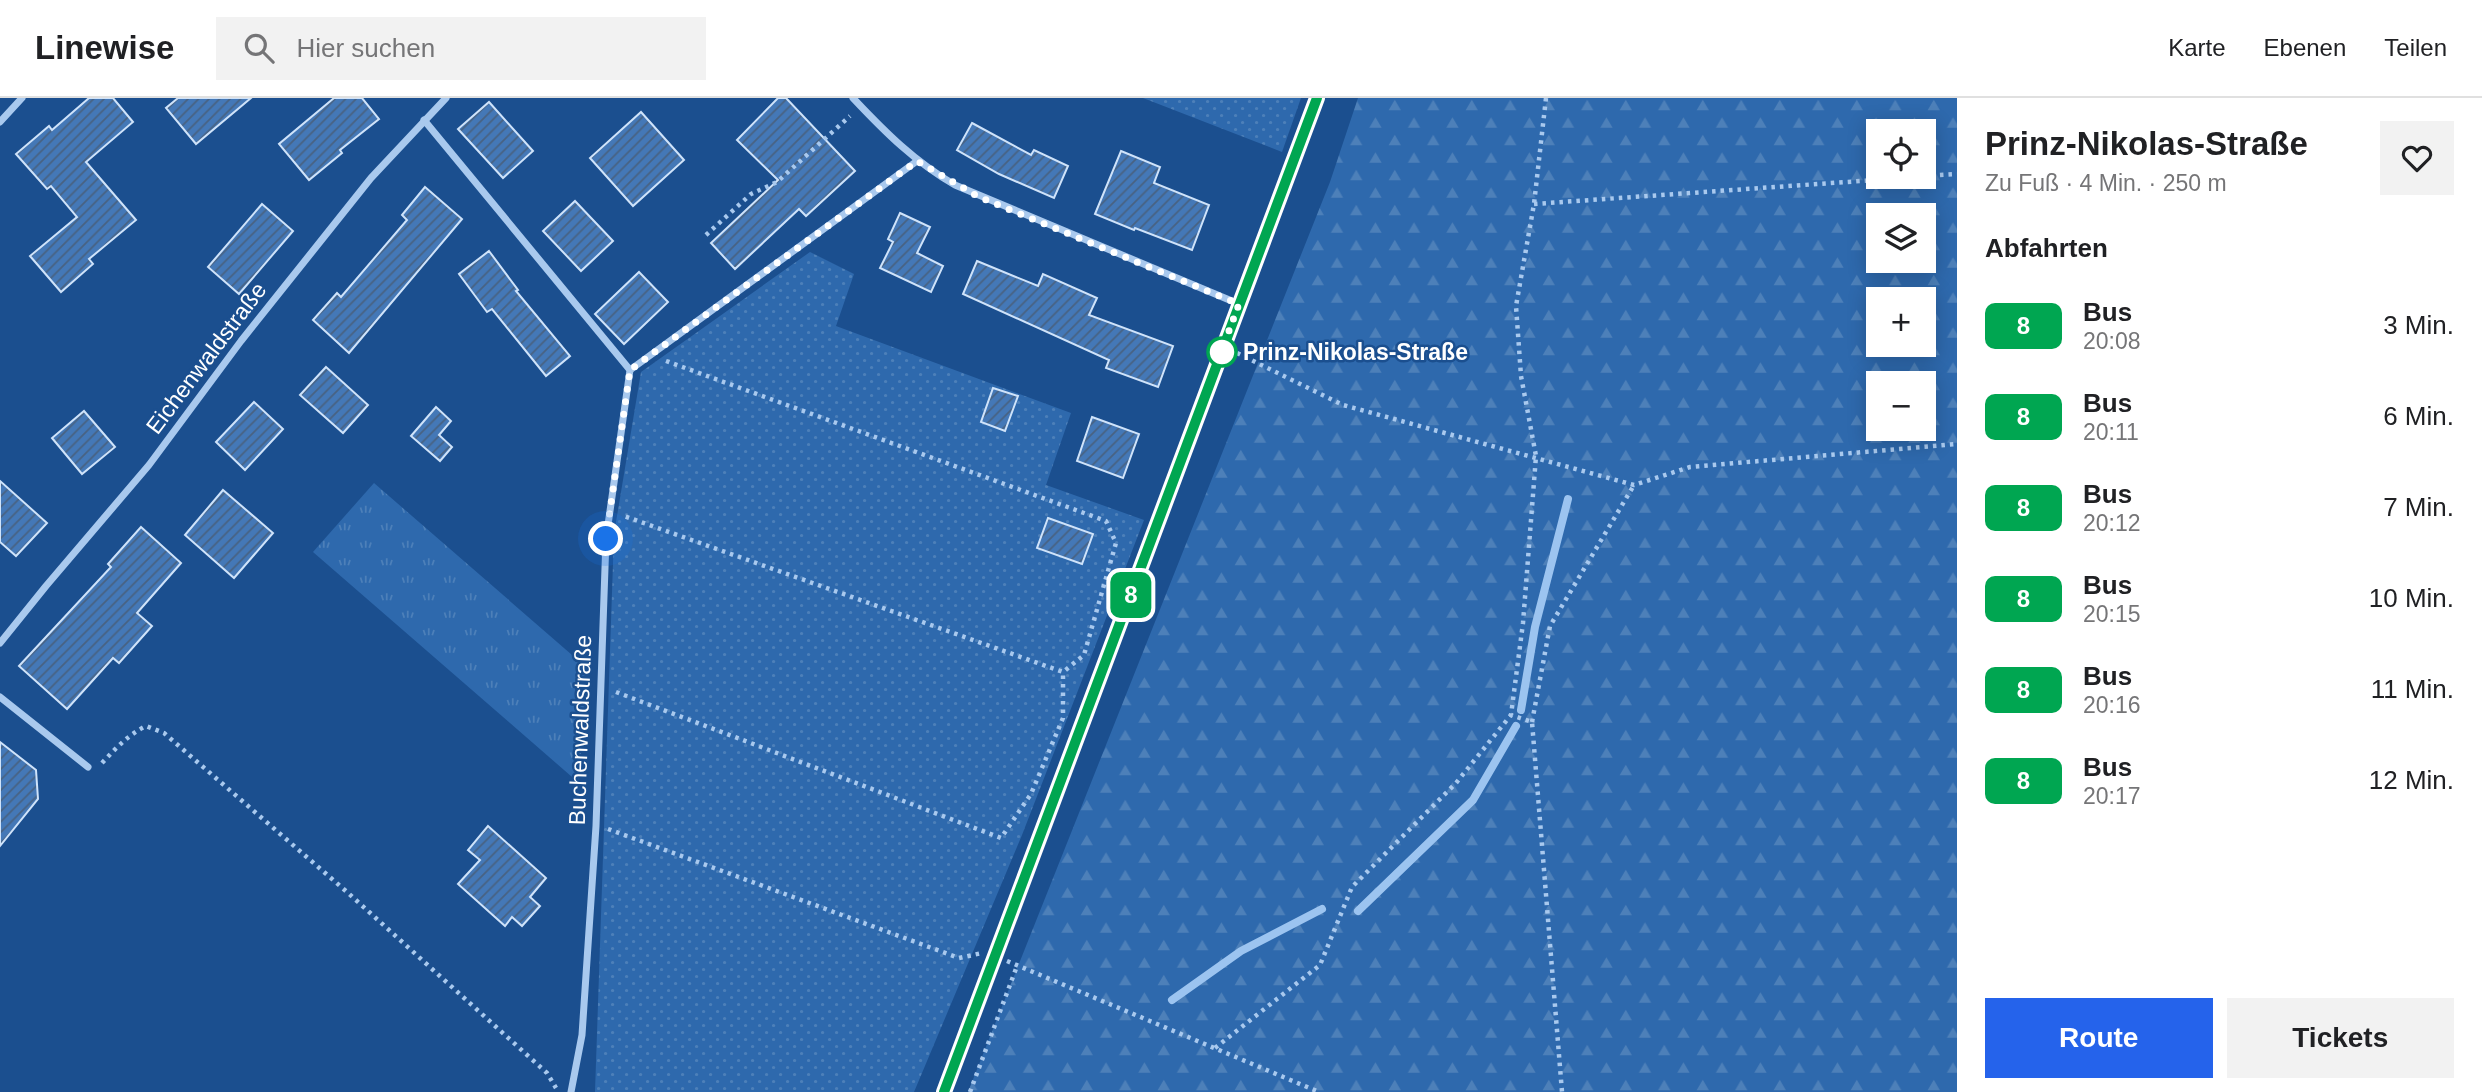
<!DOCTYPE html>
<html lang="de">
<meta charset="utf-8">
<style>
:root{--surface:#fff;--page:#f2f2f2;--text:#202124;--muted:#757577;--line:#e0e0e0;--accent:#2563eb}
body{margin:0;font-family:Arial,sans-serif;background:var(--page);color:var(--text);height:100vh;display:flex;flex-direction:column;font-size:26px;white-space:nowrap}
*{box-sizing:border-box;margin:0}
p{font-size:23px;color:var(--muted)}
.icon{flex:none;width:38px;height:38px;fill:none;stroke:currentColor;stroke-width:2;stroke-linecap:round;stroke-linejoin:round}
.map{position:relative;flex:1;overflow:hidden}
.panel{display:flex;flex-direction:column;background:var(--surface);width:525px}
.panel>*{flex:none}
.badge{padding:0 14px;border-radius:10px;font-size:24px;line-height:46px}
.fabs{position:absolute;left:1866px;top:21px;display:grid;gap:14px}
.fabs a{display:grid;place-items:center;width:70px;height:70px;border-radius:0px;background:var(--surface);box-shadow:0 4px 18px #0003;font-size:35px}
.you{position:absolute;width:35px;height:35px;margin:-18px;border:5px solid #fff;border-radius:50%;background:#1a73e8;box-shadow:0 0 0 10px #1a73e833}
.map>.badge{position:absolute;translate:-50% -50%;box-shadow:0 0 0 4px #fff}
h2{padding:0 28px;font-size:26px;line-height:63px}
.round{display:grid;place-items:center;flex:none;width:74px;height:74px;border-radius:0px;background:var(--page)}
.head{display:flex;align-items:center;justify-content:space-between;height:119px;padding:0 28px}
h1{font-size:33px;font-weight:700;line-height:52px}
.action{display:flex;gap:14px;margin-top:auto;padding:14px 28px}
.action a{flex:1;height:80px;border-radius:0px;background:var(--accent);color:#fff;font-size:28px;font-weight:700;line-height:80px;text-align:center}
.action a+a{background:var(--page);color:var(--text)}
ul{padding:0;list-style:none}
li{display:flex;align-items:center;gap:21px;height:91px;padding:0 28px}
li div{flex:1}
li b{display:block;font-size:26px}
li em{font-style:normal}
li .badge{min-width:77px;font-weight:700;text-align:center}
header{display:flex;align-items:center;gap:42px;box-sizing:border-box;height:98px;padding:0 35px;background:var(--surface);border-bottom:2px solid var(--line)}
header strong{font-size:33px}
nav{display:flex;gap:38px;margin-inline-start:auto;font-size:24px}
.search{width:490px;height:63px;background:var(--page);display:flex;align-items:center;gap:18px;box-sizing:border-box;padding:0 24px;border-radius:0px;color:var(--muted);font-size:26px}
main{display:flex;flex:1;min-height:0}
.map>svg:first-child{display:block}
.grass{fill:url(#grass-tufts)}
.forest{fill:url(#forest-firs);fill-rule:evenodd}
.garden{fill:url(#garden-dots)}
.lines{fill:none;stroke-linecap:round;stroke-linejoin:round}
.stream{stroke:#9cc4f0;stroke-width:8}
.building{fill:url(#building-hatch);stroke:#cfe3fa;stroke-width:2}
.path{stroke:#a9c9ee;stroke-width:4.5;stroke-dasharray:3.5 5;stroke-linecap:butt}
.minor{stroke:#a9c9ee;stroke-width:7}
.line-casing{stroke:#fff;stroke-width:16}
.line{stroke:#00a651;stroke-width:10}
.walk{stroke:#fff;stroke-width:7;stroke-dasharray:0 12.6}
.stop-dot{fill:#fff;stroke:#00a651;stroke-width:3.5}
.labels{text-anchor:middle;stroke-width:5;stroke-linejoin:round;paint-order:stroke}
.stop-label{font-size:23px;font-weight:bold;fill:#fff;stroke:#1b4f8f;text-anchor:start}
.street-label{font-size:23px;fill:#fff;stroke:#1b4f8f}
</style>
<header>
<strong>Linewise</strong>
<div class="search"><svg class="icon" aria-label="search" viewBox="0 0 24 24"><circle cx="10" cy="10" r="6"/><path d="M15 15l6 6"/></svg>Hier suchen</div>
<nav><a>Karte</a><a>Ebenen</a><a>Teilen</a></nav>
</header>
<main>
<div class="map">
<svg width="1957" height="994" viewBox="0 0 1957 994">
<defs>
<pattern id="grass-tufts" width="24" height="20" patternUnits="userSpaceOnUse" patternTransform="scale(1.75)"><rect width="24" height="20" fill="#2e69ad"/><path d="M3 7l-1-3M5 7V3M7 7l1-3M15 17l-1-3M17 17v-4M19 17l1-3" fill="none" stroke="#4d80b9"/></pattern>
<pattern id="forest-firs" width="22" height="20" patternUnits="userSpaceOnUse" patternTransform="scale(1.75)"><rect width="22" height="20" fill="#2e69ad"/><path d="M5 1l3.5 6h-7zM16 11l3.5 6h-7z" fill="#4d80b9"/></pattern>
<pattern id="garden-dots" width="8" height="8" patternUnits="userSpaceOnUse" patternTransform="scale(1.75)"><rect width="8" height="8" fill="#2e69ad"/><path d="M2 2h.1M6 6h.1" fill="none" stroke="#4d80b9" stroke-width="1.8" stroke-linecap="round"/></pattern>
<pattern id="building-hatch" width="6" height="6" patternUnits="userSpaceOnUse" patternTransform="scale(1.75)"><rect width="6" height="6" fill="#4478b7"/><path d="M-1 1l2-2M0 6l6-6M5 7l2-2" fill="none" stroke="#486282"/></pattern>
</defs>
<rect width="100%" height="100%" fill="#1b4f8f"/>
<polygon class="grass" points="374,385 587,570 579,685 313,454"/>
<path class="forest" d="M 1358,0 L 1957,0 L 1957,994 L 968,994 L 1330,84 ZM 1878,33 L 1923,33 L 1923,79 L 1878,79 ZM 1878,117 L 1923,117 L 1923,163 L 1878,163 ZM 1878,201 L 1923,201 L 1923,247 L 1878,247 ZM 1878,285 L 1923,285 L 1923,331 L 1878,331 Z"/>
<g class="garden">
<polygon points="1143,0 1301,0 1282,54"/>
<polygon points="810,154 854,176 836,228 1071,315 1046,387 1144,422 1022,737 914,994 595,994 614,436 641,274"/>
</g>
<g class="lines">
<g class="stream">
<polyline points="1521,612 1535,529 1568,401"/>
<polyline points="1358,813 1473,702 1516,628"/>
<polyline points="1172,902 1241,853 1322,811"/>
</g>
</g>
<g class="building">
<polygon points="89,0 113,0 133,24 86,64 136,122 89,161 93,166 61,194 30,158 77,119 51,88 47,91 16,56 49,28 52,32"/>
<polygon points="178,0 251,0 196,46 166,10"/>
<polygon points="334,0 362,0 379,21 340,52 342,55 309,82 279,46"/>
<polygon points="778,0 786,0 855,73 806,118 799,111 735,171 711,145 778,82 737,42"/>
<polygon points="489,4 533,53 503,80 458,31"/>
<polygon points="641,14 684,62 633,108 590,60"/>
<polygon points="972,25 1031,57 1034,52 1068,68 1054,100 999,76 957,52"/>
<polygon points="1121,53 1160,69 1154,85 1209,107 1192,152 1135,130 1134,132 1095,116"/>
<polygon points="425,89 462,121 349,255 313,222 337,195 341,199 407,122 402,117"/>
<polygon points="575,103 613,143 581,173 543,133"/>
<polygon points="262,106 293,133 239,196 208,169"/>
<polygon points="900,115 930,129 917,155 943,168 931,194 880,170 893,144 888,141"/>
<polygon points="489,153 518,192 516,193 570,258 546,278 492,211 487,214 459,176"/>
<polygon points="977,163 1038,188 1043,176 1097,200 1089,217 1173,248 1158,289 1106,270 1109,262 963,196"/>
<polygon points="639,174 668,204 624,246 595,216"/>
<polygon points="326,269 368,307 343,335 300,297"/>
<polygon points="993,290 1018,298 1005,333 981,324"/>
<polygon points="254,304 283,331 245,372 216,344"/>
<polygon points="436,309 451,323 439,337 452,349 440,363 411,338"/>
<polygon points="84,313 115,349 82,376 52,340"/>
<polygon points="1092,319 1139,336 1123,380 1077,363"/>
<polygon points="0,383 47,425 16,458 0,444"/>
<polygon points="223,392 273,435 234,480 185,437"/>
<polygon points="1048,420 1093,436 1082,466 1037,450"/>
<polygon points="141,429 181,465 137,515 152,528 119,565 113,560 67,611 19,568 111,469 108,466"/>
<polygon points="0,644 36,672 38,701 0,748"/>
<polygon points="488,728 546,780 530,799 540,808 522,828 512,819 505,828 458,786 480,762 468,752"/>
</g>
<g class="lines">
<g class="path">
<polyline points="1546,0 1534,106 1516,208 1521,278 1536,358 1523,525 1511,617 1532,624 1562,994"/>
<polyline points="1923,78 1957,76"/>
<polyline points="1534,106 1917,79"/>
<polyline points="706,137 751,96 777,84 850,18"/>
<polyline points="1237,255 1343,307 1634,387 1690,369 1957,346"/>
<polyline points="666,263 1106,423 1116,445 1084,557 1063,574"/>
<polyline points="616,594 1001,740 1031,696 1063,620 1063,574 624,418"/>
<polyline points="1532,624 1550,528 1634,387"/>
<path d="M 102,665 C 116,650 128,637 146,628 L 164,635 L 347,794 L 547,975 L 556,990"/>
<polyline points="608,731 959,860 982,855"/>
<polyline points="1007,863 1319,994"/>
<polyline points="1215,950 1320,867 1352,789 1456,685 1511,617"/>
<polyline points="970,994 1017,868"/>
</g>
<g class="minor">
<path d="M 853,0 C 885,34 915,64 955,87 L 1239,206"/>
<polyline points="424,22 630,272 606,441 596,728 582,937 571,994"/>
<polyline points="0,24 22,0"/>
<polyline points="630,272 917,63"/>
<polyline points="0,545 46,488 149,367 241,243 371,80 446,0"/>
<polyline points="0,599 88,669"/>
<polyline points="944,994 1317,0"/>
</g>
</g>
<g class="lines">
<defs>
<polyline id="line" points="944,994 1317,0"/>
</defs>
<use href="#line" class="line-casing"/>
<use href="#line" class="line"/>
<polyline class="walk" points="606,441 630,272 917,63 979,99 1239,206 1220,257 1222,254"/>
</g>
<circle class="stop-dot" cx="1222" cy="254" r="14"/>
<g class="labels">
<g class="stop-label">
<text x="1243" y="262">Prinz-Nikolas-Straße</text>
</g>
<g class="street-label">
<text transform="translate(206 260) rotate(-53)" y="8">Eichenwaldstraße</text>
<text transform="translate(580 632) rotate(-88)" y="8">Buchenwaldstraße</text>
</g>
</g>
</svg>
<div class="fabs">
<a><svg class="icon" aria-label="locate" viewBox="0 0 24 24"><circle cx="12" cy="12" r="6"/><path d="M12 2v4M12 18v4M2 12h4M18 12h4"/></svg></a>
<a><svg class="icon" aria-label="layers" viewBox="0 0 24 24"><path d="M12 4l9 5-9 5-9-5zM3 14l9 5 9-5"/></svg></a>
<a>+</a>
<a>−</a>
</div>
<div class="you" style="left:606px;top:441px"></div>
<b class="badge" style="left:1131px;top:497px;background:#00a651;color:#fff">8</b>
</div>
<section class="panel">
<div class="head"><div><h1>Prinz-Nikolas-Straße</h1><p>Zu Fuß · 4 Min. · 250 m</p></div><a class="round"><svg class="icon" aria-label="heart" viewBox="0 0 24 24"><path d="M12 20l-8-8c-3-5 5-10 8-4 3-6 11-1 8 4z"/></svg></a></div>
<h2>Abfahrten</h2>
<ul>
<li><span class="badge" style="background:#00a651;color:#fff">8</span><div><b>Bus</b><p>20:08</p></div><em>3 Min.</em></li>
<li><span class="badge" style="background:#00a651;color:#fff">8</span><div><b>Bus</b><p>20:11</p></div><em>6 Min.</em></li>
<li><span class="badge" style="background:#00a651;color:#fff">8</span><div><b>Bus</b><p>20:12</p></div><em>7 Min.</em></li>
<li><span class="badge" style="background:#00a651;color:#fff">8</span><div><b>Bus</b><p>20:15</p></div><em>10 Min.</em></li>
<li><span class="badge" style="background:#00a651;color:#fff">8</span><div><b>Bus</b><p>20:16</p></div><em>11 Min.</em></li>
<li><span class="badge" style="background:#00a651;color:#fff">8</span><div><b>Bus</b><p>20:17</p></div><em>12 Min.</em></li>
</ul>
<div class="action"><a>Route</a><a>Tickets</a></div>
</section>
</main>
